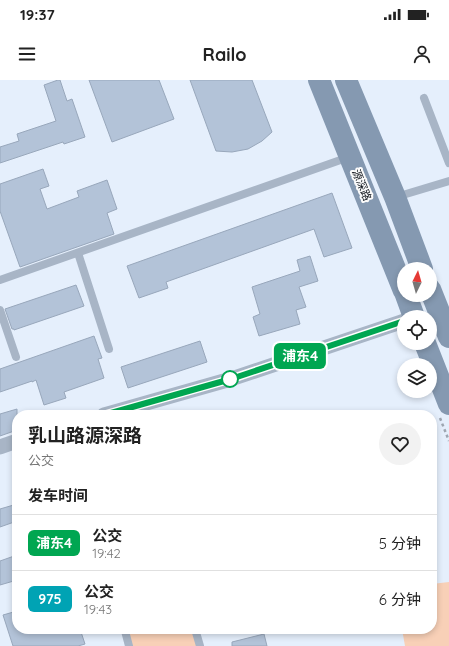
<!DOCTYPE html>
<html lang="zh">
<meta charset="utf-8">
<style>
:root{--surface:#fff;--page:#f2f2f2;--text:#222;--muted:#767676;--line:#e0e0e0}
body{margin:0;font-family:Quicksand,"Noto Sans SC",sans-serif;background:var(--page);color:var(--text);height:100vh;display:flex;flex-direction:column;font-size:15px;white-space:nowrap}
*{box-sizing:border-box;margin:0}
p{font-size:13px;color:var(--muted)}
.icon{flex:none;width:22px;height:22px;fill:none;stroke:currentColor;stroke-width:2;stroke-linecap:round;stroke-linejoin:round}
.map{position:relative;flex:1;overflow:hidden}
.side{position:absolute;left:12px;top:330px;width:425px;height:224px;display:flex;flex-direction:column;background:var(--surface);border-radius:16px;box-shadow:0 2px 6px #0003}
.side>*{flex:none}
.badge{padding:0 8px;border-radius:6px;font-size:14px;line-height:26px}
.needle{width:26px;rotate:5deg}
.buttons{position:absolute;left:397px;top:182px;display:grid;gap:8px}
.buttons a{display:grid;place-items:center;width:40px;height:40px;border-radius:50%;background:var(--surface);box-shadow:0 2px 6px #0003;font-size:20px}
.map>.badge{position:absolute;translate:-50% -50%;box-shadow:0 0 0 2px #fff}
h2{padding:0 16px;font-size:15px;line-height:36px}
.round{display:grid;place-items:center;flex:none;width:42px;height:42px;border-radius:21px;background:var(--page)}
.head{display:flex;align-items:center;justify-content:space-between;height:68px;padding:0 16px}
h1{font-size:19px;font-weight:700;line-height:30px}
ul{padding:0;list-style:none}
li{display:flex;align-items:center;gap:12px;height:56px;padding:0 16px;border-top:1px solid var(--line)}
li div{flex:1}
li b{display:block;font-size:15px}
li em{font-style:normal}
li .badge{min-width:44px;font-weight:700;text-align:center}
.status{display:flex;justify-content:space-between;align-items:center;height:28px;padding:0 20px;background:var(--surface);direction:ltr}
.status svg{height:11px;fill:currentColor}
header{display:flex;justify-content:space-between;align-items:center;height:52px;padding:0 16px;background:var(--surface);font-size:18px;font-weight:700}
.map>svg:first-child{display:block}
.green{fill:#f8d0b7}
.building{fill:#b3c3d8;stroke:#98a7bb}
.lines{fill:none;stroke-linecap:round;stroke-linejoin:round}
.path{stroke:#9ea6b1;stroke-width:2.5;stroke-dasharray:3 3;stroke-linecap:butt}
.service{stroke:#a8b5c6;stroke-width:8}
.minor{stroke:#a8b5c6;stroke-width:15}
.secondary{stroke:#8599b1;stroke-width:22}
.line-casing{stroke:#fff;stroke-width:9}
.line{stroke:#00a651;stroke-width:6}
.stop-dot{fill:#fff;stroke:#00a651;stroke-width:2}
.labels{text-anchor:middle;stroke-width:4;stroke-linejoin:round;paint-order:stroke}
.street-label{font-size:11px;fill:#11161d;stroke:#fbfbfb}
</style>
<div class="status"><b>19:37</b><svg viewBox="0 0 49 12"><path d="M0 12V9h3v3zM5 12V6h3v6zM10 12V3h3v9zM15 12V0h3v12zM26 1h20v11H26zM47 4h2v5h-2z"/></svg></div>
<header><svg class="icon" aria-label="menu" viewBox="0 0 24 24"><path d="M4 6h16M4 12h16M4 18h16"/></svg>Railo<svg class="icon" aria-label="person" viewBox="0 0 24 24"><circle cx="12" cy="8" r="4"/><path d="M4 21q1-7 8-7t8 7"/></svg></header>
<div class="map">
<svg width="449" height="566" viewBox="0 0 449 566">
<rect width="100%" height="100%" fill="#e5effc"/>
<g class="green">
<polygon points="449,502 449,566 405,566 402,549 432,549 432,504"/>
<polygon points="125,549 195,549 200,566 129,566"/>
</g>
<g class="building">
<polygon points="58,0 60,0 67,21 72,19 85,57 64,64 63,62 0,83 0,67 19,61 17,54 56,41 44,5"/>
<polygon points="89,0 159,0 174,39 112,62"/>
<polygon points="190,0 252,0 272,52 262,61 248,69 232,72 216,71"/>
<polygon points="43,89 49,106 40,109 47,129 79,117 77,111 107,100 117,129 107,133 114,154 20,187 0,131 0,104"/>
<polygon points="332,113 352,168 324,177 314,149 166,202 168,208 139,218 127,186"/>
<polygon points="310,176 318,201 299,207 306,227 296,230 300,244 259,256 253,237 260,234 252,207 300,191 297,180"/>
<polygon points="76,205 84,226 14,250 14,249 12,249 5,229"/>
<polygon points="94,256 102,278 98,279 104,298 64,312 66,318 44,325 36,300 32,302 32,301 0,312 0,289"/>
<polygon points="200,261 207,282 128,308 121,287"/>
<polygon points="17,329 17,350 0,356 0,334"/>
<polygon points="17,424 17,441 0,447 0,429"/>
<polygon points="17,475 17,500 0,505 0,481"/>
<polygon points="17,531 17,549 80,549 85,564 78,566 13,566 3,535"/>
<polygon points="264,554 267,566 232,566 232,562"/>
</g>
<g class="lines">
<polyline class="path" points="440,338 449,361"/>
<g class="service">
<polyline points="424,18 449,83"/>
<polyline points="396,117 449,101"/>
<polyline points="78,173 109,269"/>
<polyline points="0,200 349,77"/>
<polyline points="0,230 16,277"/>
<polyline points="125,549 125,551 129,566"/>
<polyline points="195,549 200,566"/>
</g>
<g class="minor">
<polyline points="104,335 231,299 404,241"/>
<polyline points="0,367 17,361"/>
</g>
<g class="secondary">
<polyline points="319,0 404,211"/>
<polyline points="346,0 395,117 422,189"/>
<polyline points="430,209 449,257"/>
<polyline points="406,215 414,237"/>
<polyline points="425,263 449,324"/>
</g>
</g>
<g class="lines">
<defs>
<polyline id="line" points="104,335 231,299 404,241"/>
</defs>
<use href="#line" class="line-casing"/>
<use href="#line" class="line"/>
</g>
<circle class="stop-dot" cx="230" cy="299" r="8"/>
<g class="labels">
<g class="street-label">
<text transform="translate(362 105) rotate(68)" y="4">源深路</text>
</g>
</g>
</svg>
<div class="buttons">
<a><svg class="needle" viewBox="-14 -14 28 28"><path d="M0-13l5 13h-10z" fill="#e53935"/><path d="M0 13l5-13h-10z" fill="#767676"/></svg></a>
<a><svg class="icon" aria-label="locate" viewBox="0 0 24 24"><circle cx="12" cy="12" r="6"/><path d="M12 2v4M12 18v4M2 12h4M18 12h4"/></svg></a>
<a><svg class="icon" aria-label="layers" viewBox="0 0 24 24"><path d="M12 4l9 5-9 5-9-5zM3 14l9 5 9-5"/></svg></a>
</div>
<b class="badge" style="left:300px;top:276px;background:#00a651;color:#fff">浦东4</b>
<section class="side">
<div class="head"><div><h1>乳山路源深路</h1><p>公交</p></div><a class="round"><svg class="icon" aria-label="heart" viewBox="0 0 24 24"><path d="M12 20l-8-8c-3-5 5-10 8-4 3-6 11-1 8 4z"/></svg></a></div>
<h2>发车时间</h2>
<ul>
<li><span class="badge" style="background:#00a651;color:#fff">浦东4</span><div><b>公交</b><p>19:42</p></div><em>5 分钟</em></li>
<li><span class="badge" style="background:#00a3b4;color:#fff">975</span><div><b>公交</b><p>19:43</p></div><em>6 分钟</em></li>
</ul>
</section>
</div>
